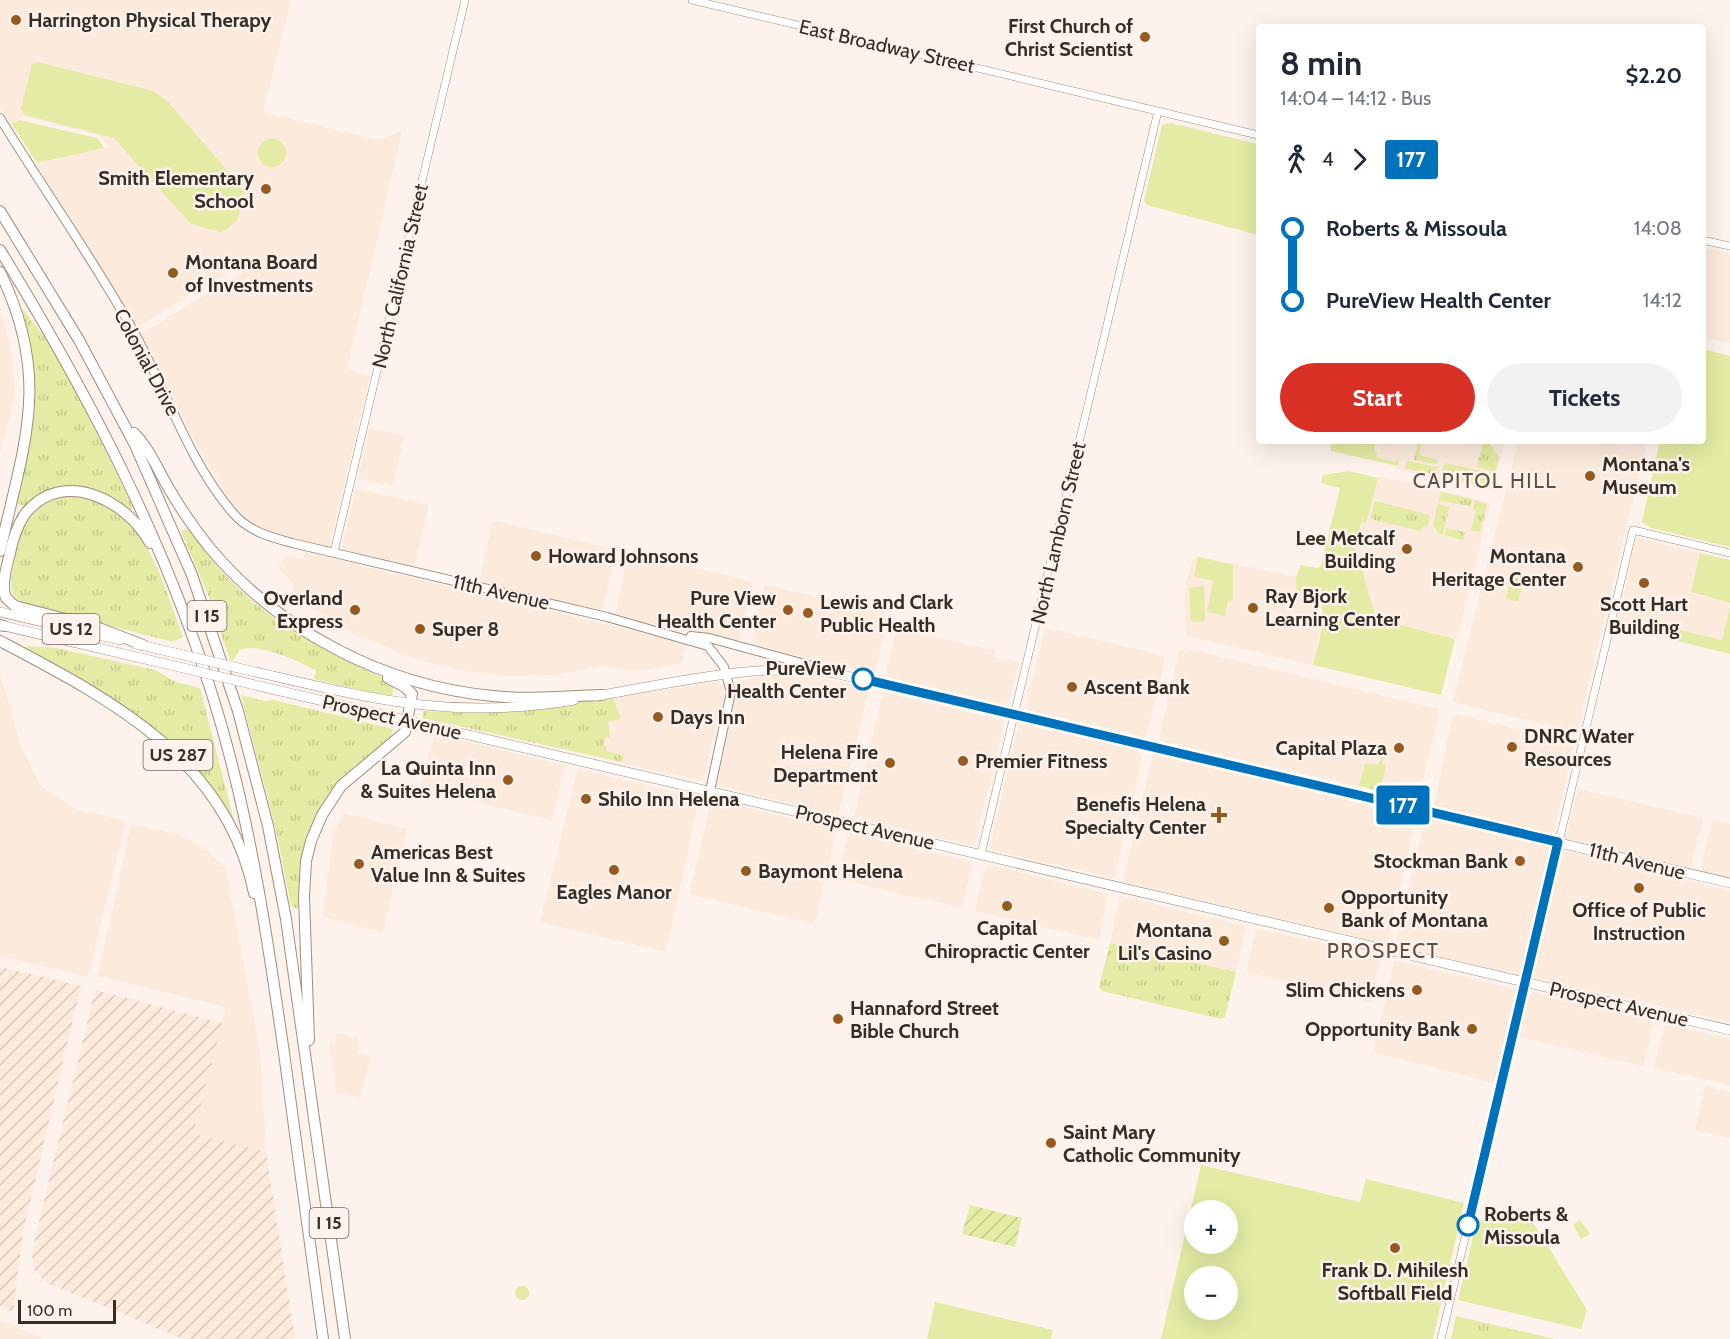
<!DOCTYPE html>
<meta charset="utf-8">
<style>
:root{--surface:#fff;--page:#f2f2f3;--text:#1f2937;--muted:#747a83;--accent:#d93025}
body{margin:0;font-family:Cabin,sans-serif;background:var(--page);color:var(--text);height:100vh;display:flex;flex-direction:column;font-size:22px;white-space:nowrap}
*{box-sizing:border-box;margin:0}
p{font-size:20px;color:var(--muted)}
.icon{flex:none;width:33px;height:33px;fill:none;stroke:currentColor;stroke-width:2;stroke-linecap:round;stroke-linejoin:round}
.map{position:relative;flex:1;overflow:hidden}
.details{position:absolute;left:1256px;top:24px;width:450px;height:420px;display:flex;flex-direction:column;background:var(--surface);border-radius:6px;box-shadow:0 6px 24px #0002}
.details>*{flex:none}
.badge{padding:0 12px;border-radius:4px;font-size:21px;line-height:39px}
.tools{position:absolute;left:1184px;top:1200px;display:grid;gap:12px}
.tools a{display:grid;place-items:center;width:54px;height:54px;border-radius:50%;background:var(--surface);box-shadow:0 6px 24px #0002;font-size:30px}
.scale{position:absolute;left:18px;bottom:15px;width:98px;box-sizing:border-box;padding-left:6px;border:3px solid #362e26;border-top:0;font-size:16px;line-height:21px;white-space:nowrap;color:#362e26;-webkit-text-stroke:4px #fdf3ec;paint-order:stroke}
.map>.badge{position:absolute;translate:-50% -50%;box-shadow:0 0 0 3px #fff}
.legs{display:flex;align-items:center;gap:9px;height:66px;padding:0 24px;font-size:20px}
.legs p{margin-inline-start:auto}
.headline{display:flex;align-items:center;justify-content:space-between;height:102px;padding:0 24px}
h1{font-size:33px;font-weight:700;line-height:45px}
.primary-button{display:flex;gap:12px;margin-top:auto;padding:12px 24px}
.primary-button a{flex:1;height:69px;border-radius:36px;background:var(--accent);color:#fff;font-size:24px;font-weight:700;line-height:69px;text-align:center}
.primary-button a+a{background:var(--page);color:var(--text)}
ul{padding:0 24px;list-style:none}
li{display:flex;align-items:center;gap:21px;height:72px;font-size:22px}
li i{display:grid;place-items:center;width:9px;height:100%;margin:0 8px;background:currentColor}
li i::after{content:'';width:15px;height:15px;margin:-8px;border:4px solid;border-radius:50%;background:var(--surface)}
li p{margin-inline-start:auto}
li:first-child i{background:linear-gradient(#0000 50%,currentColor 0)}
li:last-child i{background:linear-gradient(currentColor 50%,#0000 0)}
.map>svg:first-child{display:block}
.built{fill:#fceadc}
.industrial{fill:url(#industrial-furrows)}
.grass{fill:url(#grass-tufts)}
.park{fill:#e3eba4;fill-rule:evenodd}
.garden{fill:url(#garden-furrows)}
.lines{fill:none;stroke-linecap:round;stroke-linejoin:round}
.tertiary-casing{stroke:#a28d7c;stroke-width:8}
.secondary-casing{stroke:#a28d7c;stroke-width:10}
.trunk-casing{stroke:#a28d7c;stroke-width:10}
.motorway-casing{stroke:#a28d7c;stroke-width:12}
.tertiary{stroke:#fff;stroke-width:7}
.secondary{stroke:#fff;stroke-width:8}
.trunk{stroke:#fff;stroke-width:9}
.motorway{stroke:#fff;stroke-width:10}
.trunk-bridge-casing{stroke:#a28d7c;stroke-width:10;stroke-linecap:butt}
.trunk-bridge{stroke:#fff;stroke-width:9}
.line-1-casing{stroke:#fff;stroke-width:14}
.line-1{stroke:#0072bc;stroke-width:9}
.poi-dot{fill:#97591e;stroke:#fdf3ec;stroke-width:2}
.stop-1-dot{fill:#fff;stroke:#0072bc;stroke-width:3}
.labels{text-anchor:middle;stroke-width:5;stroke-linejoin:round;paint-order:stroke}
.shield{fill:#fdf3ec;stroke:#726961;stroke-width:1.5}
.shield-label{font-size:18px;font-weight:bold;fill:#362e26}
.poi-label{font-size:20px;font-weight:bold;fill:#362e26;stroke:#fdf3ec;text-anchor:start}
.street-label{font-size:20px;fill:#362e26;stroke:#fdf3ec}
.stop-label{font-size:20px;font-weight:bold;fill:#362e26;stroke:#fdf3ec;text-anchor:end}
.neighbourhood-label{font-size:21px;letter-spacing:1.5px;fill:#624f3f;stroke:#fdf3ec}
</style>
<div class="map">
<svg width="1730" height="1339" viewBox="0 0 1730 1339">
<defs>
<pattern id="industrial-furrows" width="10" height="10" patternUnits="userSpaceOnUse" patternTransform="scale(1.5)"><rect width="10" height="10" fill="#fceadc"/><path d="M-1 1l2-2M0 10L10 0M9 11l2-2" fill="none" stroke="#d9c9bd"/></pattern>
<pattern id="grass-tufts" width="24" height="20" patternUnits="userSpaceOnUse" patternTransform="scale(1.5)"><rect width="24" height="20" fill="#e3eba4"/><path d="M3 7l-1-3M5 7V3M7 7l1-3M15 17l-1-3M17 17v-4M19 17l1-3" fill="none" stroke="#c3ca8d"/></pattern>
<pattern id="garden-furrows" width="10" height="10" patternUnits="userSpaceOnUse" patternTransform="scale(1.5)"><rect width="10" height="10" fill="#e3eba4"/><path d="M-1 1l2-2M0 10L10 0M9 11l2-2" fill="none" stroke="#c3ca8d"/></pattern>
</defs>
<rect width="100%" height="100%" fill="#fdf3ec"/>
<g class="built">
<polygon points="0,0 291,0 263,112 377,140 402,131 347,369 370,376 329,546 276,534 247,520 237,510 195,442 141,334 261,261 256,255 137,327 36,164 109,147 98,135 21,116 21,118 12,124 0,107"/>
<polygon points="1703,247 1730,254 1730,343 1703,337"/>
<polygon points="0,312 10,342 15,391 0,455"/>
<polygon points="370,428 404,436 392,486 358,478"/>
<polygon points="1376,441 1505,441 1492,491 1397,469 1399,458 1395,462 1376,457 1377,452 1374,451"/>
<polygon points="1518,441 1647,441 1577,732 1453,702"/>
<polygon points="1378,476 1485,501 1490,504 1457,639 1376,620 1362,570 1366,563 1357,561 1354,553 1361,522 1366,523"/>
<polygon points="356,489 429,505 413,568 344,550 342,547"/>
<polygon points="496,521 613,549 616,553 602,611 479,581 492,524"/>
<polygon points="1639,538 1700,553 1691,591 1693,594 1730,603 1722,640 1680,630 1677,641 1618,626 1635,540"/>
<polygon points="304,552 687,644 682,663 650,669 630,671 602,666 555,675 507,676 459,670 424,662 356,635 291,595 295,585 278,568 285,556 303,559"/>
<polygon points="631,553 750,581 752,585 739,641 678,630 616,614 627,557"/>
<polygon points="1197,556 1296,577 1298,594 1314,593 1318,597 1321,627 1313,665 1187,636 1184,589 1193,559"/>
<polygon points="765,585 885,612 888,617 874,674 752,644"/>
<polygon points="1045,628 1162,655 1165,660 1146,737 1028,710 1026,705"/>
<polygon points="897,629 996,651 995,657 1019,662 1009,700 1005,704 888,677 886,674"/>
<polygon points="1184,648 1437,709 1439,713 1418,800 1161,741 1159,738 1179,652"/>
<polygon points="0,674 21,746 40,785 74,809 126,821 88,977 0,956"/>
<polygon points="762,676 817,678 865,686 869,690 838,815 717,785 736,697 736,682"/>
<polygon points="715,682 724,685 723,696 703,781 600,758 605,699"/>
<polygon points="883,692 1004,721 974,846 854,817"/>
<polygon points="1457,714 1574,744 1554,832 1547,834 1434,805 1452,720"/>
<polygon points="1021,724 1137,750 1140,755 1142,759 1114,878 992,850 990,847 1018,727"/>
<polygon points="434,734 565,765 552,820 420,789"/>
<polygon points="1153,753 1417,815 1387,944 1123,882"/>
<polygon points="578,769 699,798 666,952 540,922"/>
<polygon points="1578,789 1703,818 1691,865 1687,867 1569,839 1567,834"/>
<polygon points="715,800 833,828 836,832 815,921 812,923 692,895 690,891 711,802"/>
<polygon points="344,813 407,829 383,932 322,917 334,831"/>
<polygon points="1426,816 1551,845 1520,976 1395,946"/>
<polygon points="1713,819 1730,824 1730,878 1704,872 1701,868"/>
<polygon points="131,824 180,835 204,848 226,870 260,1052 266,1152 193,1134 226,1007 98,976"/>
<polygon points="852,833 970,861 972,865 962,908 837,879 848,835"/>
<polygon points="1564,850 1730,891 1730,1022 1533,977"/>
<polygon points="990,865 1108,894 1099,940 975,911 985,869"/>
<polygon points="1120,896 1244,926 1245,929 1236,972 1110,943"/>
<polygon points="1259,929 1378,956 1381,960 1371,1002 1246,972 1256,931"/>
<polygon points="1397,961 1515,989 1517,993 1494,1083 1373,1052 1394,962"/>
<polygon points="1533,992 1651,1020 1653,1023 1643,1066 1520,1037 1529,994"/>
<polygon points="1668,1025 1730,1039 1730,1085 1654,1068 1664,1027"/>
<polygon points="337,1033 358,1038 357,1053 371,1056 360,1098 336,1093 329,1041 335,1043"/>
<polygon points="1705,1086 1730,1092 1730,1138 1695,1130"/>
<polygon points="0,1320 44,1339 0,1339"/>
</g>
<g class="industrial">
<polygon points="0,967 81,986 23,1232 13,1312 0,1306"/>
<polygon points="95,990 222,1023 193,1134 266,1152 295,1339 183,1339 47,1283 33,1268 32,1251"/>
</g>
<g class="grass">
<path d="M 22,308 L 57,353 L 134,509 L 130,510 C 84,465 58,515 17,504 C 32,429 41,384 22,308 Z"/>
<polygon points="1419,441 1422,441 1419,455 1438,460 1437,464 1414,460"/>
<polygon points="1488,441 1499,458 1495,472 1477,467 1483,443"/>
<polygon points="1408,461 1437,467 1435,475 1405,468"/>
<polygon points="1445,463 1494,474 1491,487 1442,477 1440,474"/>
<polygon points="1441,492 1472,499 1471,506 1439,501"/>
<path d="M 70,495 C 144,500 161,579 183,637 L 173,642 L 25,604 L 16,598 C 8,586 12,575 14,562 C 20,528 33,500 70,495 Z"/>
<polygon points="1475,500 1487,504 1480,532 1471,530 1476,511 1473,510"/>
<polygon points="1375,501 1430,515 1428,526 1422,527 1421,531 1374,520 1371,517"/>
<polygon points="1438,504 1449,507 1443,535 1437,533 1436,528 1433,527"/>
<polygon points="1446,528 1465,532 1463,540 1445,535"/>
<path d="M 189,529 C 200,543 210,559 222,572 C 269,624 331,655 394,683 L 392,698 L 314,679 L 316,670 C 295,660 261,643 239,650 L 233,661 L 230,660 L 207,592 L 181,531 Z"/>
<polygon points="1511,577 1524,580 1518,602 1506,599"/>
<path d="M 26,646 L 56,648 L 155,670 L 176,682 L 200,688 L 238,836 C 190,734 116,700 23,649 Z"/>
<path d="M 241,695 L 264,701 L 274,700 L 393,729 L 391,738 C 376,751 358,762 344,776 C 308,812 300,859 299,907 L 297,909 L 291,906 L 277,834 Z"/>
<polygon points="613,698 621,719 608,722 610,738 605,737 604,745 606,746 606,751 621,755 624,751 622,762 422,718 423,711 489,713"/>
<polygon points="1382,757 1383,764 1386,765 1380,791 1359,786 1365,764 1377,765"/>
<polygon points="1110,943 1236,972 1225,1017 1221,1019 1102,991 1099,987"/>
<polygon points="1456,1316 1555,1339 1451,1339"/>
</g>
<g class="park">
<polygon points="37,62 153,91 168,102 238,183 245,195 237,220 227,229 220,232 191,224 114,138 25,115 21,109 32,64"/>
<polygon points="19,120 97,138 105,148 37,163 12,124"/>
<polygon points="1171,123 1258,144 1258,235 1147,205 1144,201 1162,125"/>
<circle cx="272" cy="153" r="14"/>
<polygon points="1703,349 1730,356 1730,547 1651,528 1642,522 1660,441 1702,441"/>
<polygon points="1330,441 1376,441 1374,451 1377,452 1376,457 1395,462 1399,458 1398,466 1331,451"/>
<path d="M 1349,471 L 1378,478 L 1366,523 L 1361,522 L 1354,553 L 1357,561 L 1366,564 L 1362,570 L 1376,619 L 1455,639 L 1441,695 L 1313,665 C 1317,646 1332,607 1314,593 L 1297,594 L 1296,577 L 1301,565 L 1318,568 L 1321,566 L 1340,488 L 1321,483 L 1323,475 Z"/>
<polygon points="1700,553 1730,560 1730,603 1691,592"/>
<polygon points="1198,557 1233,565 1233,600 1228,601 1225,616 1207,612 1213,581 1194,576"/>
<polygon points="1204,586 1205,621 1191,622 1189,588"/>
<polygon points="1730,606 1730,654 1677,641 1680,630 1722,640"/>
<path d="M 1201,1165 L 1360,1202 L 1366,1179 L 1464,1203 L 1433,1339 L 1161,1339 ZM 1194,1210 L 1227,1210 L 1227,1244 L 1194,1244 ZM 1194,1276 L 1227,1276 L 1227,1310 L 1194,1310 Z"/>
<path d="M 1526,1211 L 1587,1310 L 1581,1329 L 1458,1300 L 1477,1219 C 1499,1225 1507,1222 1526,1211 Z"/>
<polygon points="1580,1220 1590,1234 1581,1239 1573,1225"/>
<circle cx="522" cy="1293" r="7"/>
<polygon points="935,1302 1053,1330 1051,1339 927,1339"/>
</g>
<polygon class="garden" points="970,1205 1022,1218 1015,1247 962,1234"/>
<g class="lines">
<defs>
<g id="tertiary">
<polyline points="692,0 1258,135"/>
<polyline points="1702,240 1730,246"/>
<polyline points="334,552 465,0"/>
<polyline points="981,854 1158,111"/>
<polyline points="1441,1339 1633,530 1730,553"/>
</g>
<g id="secondary">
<path d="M 0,118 C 44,190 94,260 135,334 C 167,392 189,462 233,513 C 248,531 270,537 292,543 L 607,617 L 708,646 L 724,667 L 731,692 L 710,791"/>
<polyline points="691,636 709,638 827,670"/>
</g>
<g id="trunk">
<polyline points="0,612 120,640"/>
<polyline points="0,625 179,667"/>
<polyline points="136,644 175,653"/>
<path d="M 251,671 C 369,698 451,721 574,700"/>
<polyline points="255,685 1730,1030"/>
<path d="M 596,696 C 674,683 755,662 834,673 L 1730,883"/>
</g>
<g id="motorway">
<polyline points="0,211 79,340 135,445 192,575 238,711 268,826 286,919 345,1339"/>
<path d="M 0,250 C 92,400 172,554 221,724 C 252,832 268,942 284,1053 C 297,1148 310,1244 323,1339"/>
<path d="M 0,272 C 52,379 24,443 0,551"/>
<path d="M 134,433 C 149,448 157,468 168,487 C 180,508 194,528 209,547 C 279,631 384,686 493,696 C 529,700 566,696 602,695"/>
<polyline points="0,625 4,626"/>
<path d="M 0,641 C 110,699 227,759 254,893"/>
<path d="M 143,645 L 96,627 L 15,606 L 6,598 C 1,585 6,570 9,557 C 12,542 16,527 25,514 C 62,467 127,500 150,543"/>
<polyline points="309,1040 304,897 306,861 311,841 322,815 341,786 405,732 412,694 405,687 388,678"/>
</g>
</defs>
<use href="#tertiary" class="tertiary-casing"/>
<use href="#secondary" class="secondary-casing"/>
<use href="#trunk" class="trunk-casing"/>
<use href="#motorway" class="motorway-casing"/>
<use href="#tertiary" class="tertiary"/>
<use href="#secondary" class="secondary"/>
<use href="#trunk" class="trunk"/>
<use href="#motorway" class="motorway"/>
<defs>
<g id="trunk-bridge">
<polyline points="175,653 251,671"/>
<polyline points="179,667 255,685"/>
</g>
</defs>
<use href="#trunk-bridge" class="trunk-bridge-casing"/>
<use href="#trunk-bridge" class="trunk-bridge"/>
</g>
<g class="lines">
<defs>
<polyline id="line-1" points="863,679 1558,842 1468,1225"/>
</defs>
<use href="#line-1" class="line-1-casing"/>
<use href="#line-1" class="line-1"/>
</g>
<g class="poi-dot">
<circle cx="16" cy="20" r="6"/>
<circle cx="1145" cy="37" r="6"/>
<circle cx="266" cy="189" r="6"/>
<circle cx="173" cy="273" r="6"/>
<circle cx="1590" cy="476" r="6"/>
<circle cx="1407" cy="549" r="6"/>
<circle cx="536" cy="556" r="6"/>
<circle cx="1578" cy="567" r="6"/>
<circle cx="1644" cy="583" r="6"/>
<circle cx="1253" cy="608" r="6"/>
<circle cx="355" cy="610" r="6"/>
<circle cx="788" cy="610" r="6"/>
<circle cx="808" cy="613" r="6"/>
<circle cx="420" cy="629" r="6"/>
<circle cx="1072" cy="687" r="6"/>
<circle cx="658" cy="717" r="6"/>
<circle cx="1512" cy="747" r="6"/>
<circle cx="1399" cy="748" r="6"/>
<circle cx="963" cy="761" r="6"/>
<circle cx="890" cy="763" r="6"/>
<circle cx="508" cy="780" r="6"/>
<circle cx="586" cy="799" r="6"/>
<path d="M1216 806h6v6h6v6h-6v6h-6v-6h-6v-6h6z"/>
<circle cx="1520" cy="861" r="6"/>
<circle cx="359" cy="864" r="6"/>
<circle cx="614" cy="870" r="6"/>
<circle cx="746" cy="871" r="6"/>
<circle cx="1639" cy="888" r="6"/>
<circle cx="1007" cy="906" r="6"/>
<circle cx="1329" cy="908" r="6"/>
<circle cx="1224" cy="941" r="6"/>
<circle cx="1417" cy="990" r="6"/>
<circle cx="838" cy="1019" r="6"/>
<circle cx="1472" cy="1029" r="6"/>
<circle cx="1051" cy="1143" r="6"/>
<circle cx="1395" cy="1248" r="6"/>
</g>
<g class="stop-1-dot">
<circle cx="863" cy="679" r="10"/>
<circle cx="1468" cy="1225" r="10"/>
</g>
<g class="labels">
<g class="shield">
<rect x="187.5" y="601" width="39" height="30" rx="4.5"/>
<rect x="42.5" y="614" width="57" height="30" rx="4.5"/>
<rect x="143.5" y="740" width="69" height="30" rx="4.5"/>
<rect x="309.5" y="1208" width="39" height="30" rx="4.5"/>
</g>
<g class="shield-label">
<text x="207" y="622">I 15</text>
<text x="71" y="635">US 12</text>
<text x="178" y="761">US 287</text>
<text x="329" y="1229">I 15</text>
</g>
<g class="poi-label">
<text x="28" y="27">Harrington Physical Therapy</text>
<text x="1133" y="33" text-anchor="end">First Church of<tspan x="1133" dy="23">Christ Scientist</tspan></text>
<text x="254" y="185" text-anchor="end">Smith Elementary<tspan x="254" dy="23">School</tspan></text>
<text x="185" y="269">Montana Board<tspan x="185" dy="23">of Investments</tspan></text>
<text x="1602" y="471">Montana's<tspan x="1602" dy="23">Museum</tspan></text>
<text x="1395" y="545" text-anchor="end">Lee Metcalf<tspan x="1395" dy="23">Building</tspan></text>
<text x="548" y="563">Howard Johnsons</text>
<text x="1566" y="563" text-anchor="end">Montana<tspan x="1566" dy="23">Heritage Center</tspan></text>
<text x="1265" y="603">Ray Bjork<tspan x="1265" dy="23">Learning Center</tspan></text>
<text x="343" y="605" text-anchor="end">Overland<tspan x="343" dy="23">Express</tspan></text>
<text x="776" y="605" text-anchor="end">Pure View<tspan x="776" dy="23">Health Center</tspan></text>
<text x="820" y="609">Lewis and Clark<tspan x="820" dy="23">Public Health</tspan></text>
<text x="1644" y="611" text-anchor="middle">Scott Hart<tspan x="1644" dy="23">Building</tspan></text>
<text x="432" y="636">Super 8</text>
<text x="1084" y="694">Ascent Bank</text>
<text x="670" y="724">Days Inn</text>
<text x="1524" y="743">DNRC Water<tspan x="1524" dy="23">Resources</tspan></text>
<text x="1387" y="755" text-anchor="end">Capital Plaza</text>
<text x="878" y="759" text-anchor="end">Helena Fire<tspan x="878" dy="23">Department</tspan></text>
<text x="975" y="768">Premier Fitness</text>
<text x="496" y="775" text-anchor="end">La Quinta Inn<tspan x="496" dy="23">&amp; Suites Helena</tspan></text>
<text x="598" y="806">Shilo Inn Helena</text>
<text x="1206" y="811" text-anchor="end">Benefis Helena<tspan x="1206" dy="23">Specialty Center</tspan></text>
<text x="371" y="859">Americas Best<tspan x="371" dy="23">Value Inn &amp; Suites</tspan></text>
<text x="1508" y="868" text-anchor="end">Stockman Bank</text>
<text x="758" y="878">Baymont Helena</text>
<text x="614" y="899" text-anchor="middle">Eagles Manor</text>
<text x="1341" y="904">Opportunity<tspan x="1341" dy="23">Bank of Montana</tspan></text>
<text x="1639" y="917" text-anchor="middle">Office of Public<tspan x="1639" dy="23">Instruction</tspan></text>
<text x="1007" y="935" text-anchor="middle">Capital<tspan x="1007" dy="23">Chiropractic Center</tspan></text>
<text x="1212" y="937" text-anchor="end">Montana<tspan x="1212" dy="23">Lil's Casino</tspan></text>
<text x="1405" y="997" text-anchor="end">Slim Chickens</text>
<text x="850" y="1015">Hannaford Street<tspan x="850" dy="23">Bible Church</tspan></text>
<text x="1460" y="1036" text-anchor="end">Opportunity Bank</text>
<text x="1063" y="1139">Saint Mary<tspan x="1063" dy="23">Catholic Community</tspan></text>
<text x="1395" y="1277" text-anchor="middle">Frank D. Mihilesh<tspan x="1395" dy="23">Softball Field</tspan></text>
</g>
<g class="street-label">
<text transform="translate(887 46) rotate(13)" y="7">East Broadway Street</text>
<text transform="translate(400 276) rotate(-77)" y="7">North California Street</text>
<text transform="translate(147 362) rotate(62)" y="7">Colonial Drive</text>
<text transform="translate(1058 533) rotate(-77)" y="7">North Lamborn Street</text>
<text transform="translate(501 592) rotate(13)" y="7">11th Avenue</text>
<text transform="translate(392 717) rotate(13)" y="7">Prospect Avenue</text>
<text transform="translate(865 827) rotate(13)" y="7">Prospect Avenue</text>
<text transform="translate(1637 861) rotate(14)" y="7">11th Avenue</text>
<text transform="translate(1619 1004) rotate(13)" y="7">Prospect Avenue</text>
</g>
<g class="stop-label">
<text x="846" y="675">PureView<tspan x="846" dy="23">Health Center</tspan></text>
<text x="1484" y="1221" text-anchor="start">Roberts &amp;<tspan x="1484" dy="23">Missoula</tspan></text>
</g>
<g class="neighbourhood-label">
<text x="1485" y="488">CAPITOL HILL</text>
<text x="1383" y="958">PROSPECT</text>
</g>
</g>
</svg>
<div class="tools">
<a>+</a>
<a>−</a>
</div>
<div class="scale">100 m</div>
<b class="badge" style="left:1403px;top:805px;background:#0072bc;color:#fff">177</b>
<section class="details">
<div class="headline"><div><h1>8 min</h1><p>14:04 – 14:12 · Bus</p></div><b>$2.20</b></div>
<div class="legs"><svg class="icon" aria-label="walk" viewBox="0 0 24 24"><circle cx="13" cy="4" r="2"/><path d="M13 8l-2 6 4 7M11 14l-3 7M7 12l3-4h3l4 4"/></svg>4<svg class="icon" aria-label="forward" viewBox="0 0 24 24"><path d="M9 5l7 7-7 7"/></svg><b class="badge" style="background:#0072bc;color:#fff">177</b></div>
<ul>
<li><i style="color:#0072bc"></i><b>Roberts &amp; Missoula</b><p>14:08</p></li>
<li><i style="color:#0072bc"></i><b>PureView Health Center</b><p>14:12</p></li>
</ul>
<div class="primary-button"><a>Start</a><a>Tickets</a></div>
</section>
</div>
